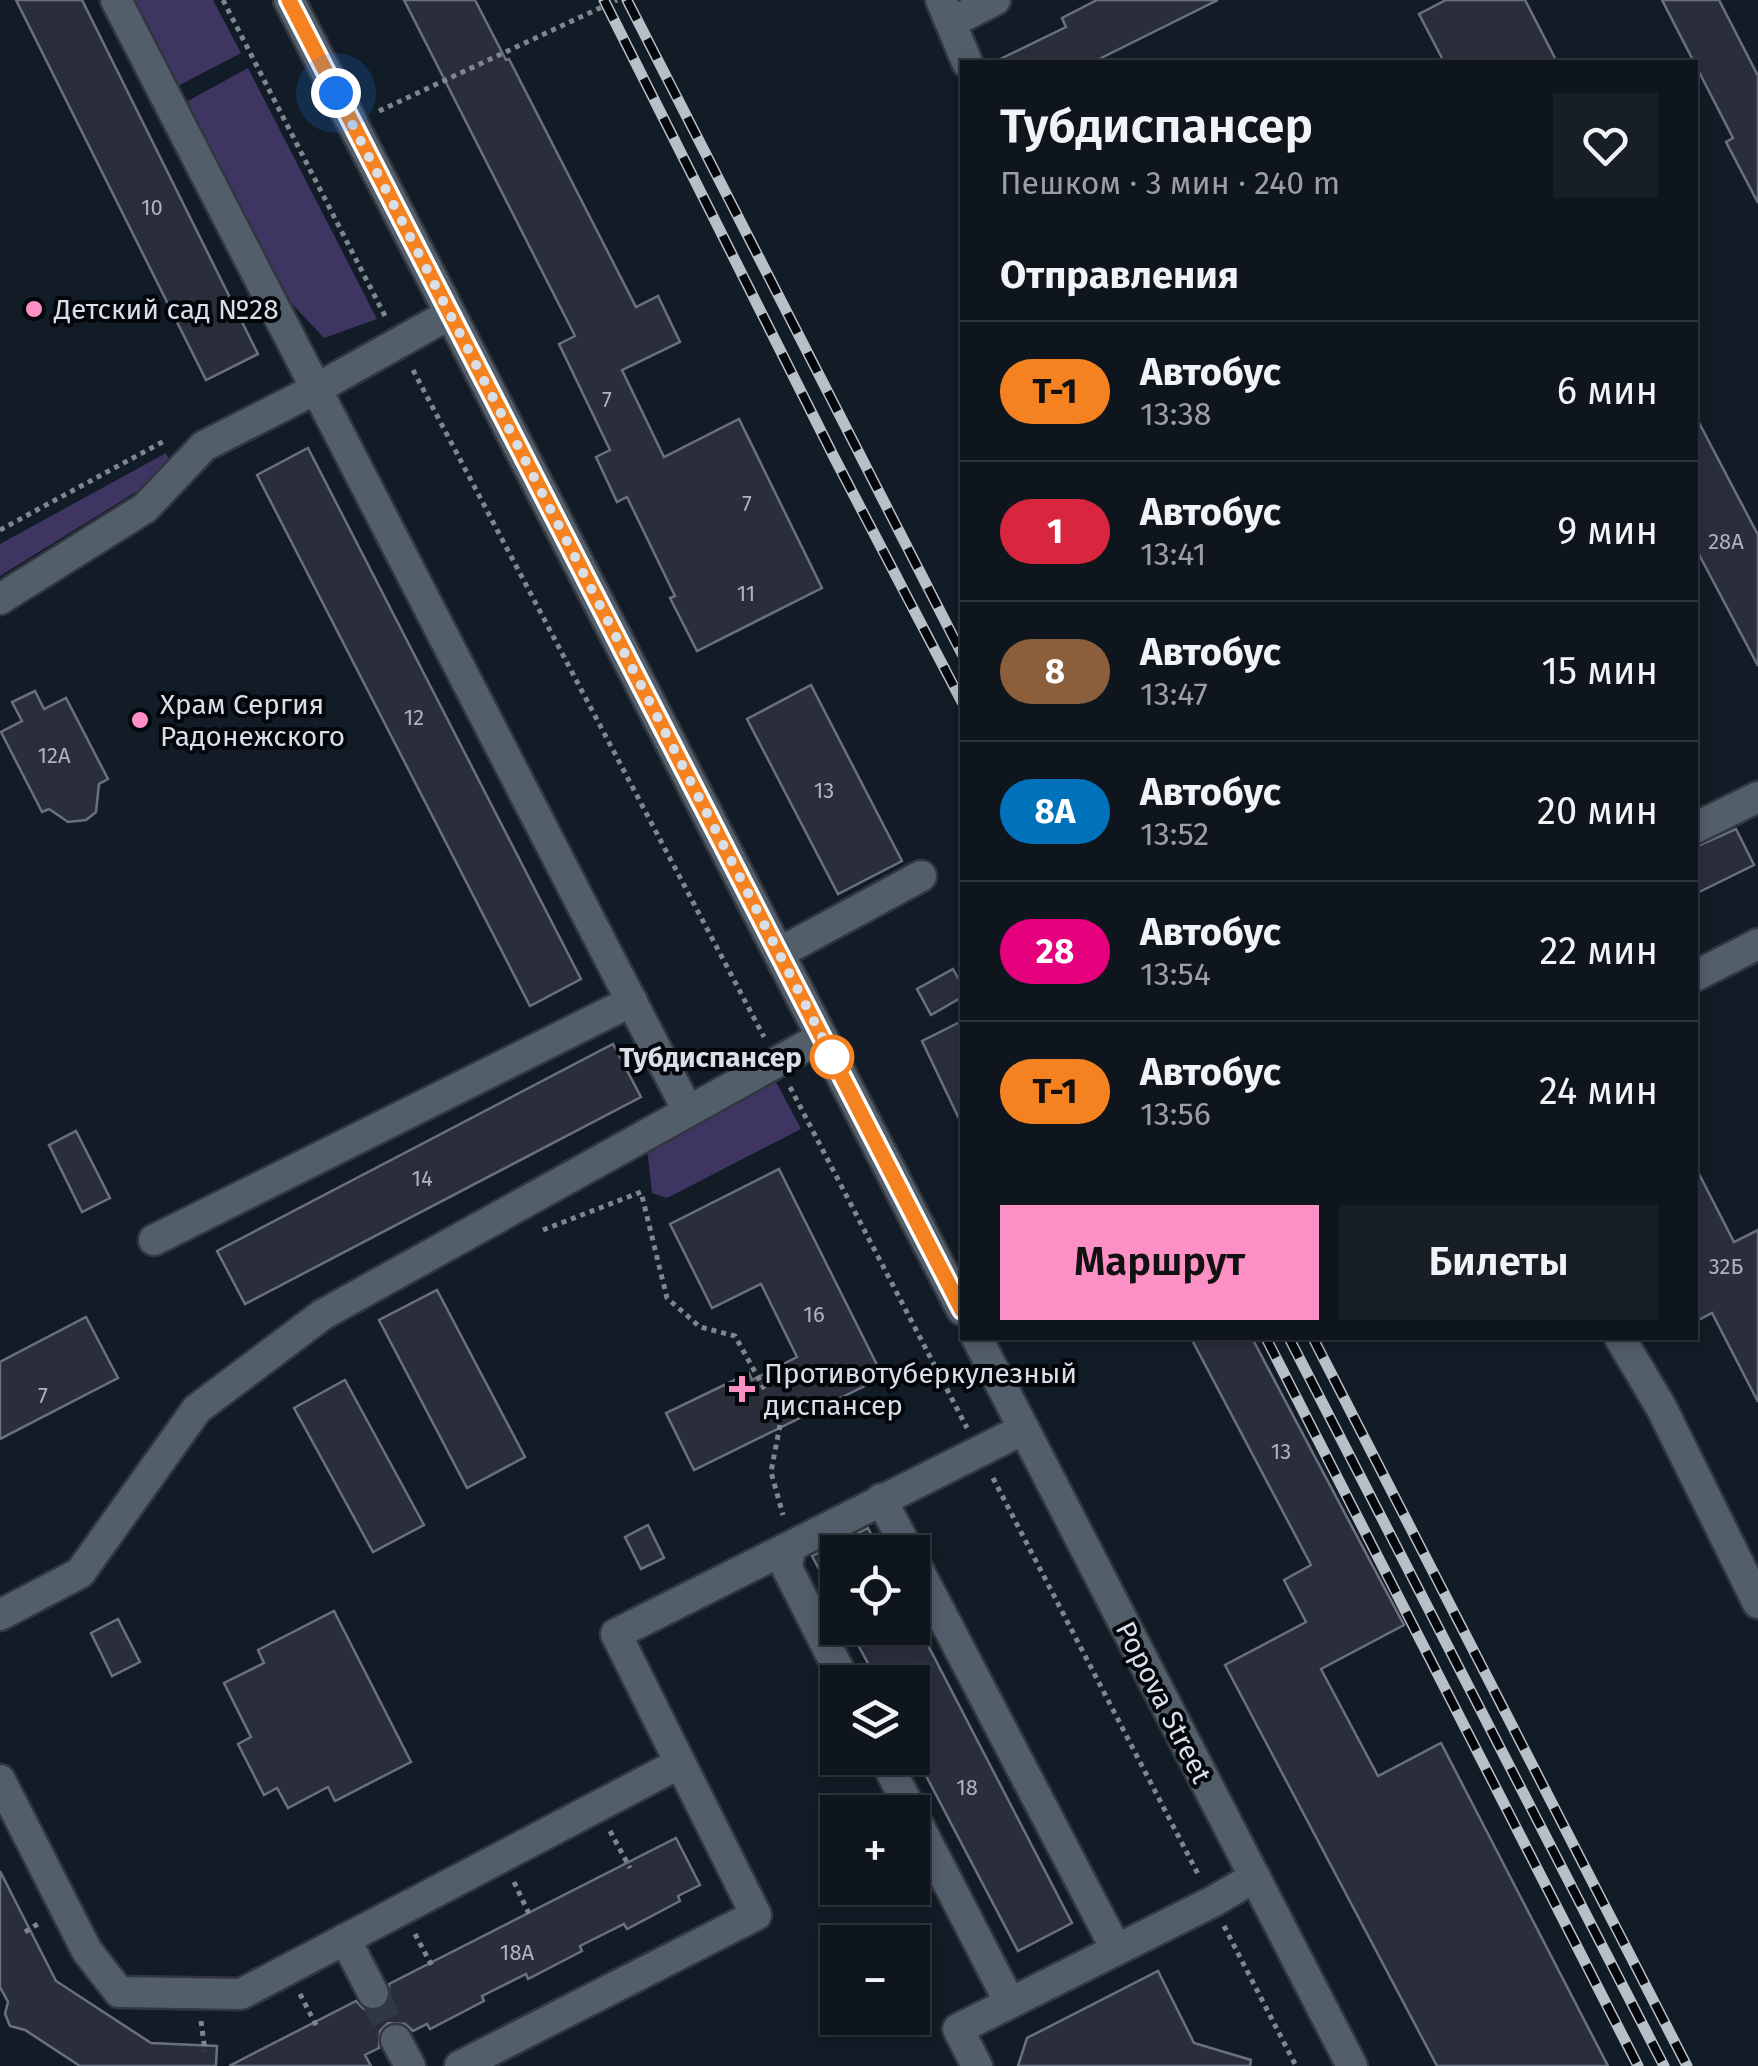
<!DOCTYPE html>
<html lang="ru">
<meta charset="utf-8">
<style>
:root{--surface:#0e151c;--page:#171e25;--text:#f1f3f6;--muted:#9b9fa3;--line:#2e343b;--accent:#fc8fc3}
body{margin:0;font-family:"Fira Sans",sans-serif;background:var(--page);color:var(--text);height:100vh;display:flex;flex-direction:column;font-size:38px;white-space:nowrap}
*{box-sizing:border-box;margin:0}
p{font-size:32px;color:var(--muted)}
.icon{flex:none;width:55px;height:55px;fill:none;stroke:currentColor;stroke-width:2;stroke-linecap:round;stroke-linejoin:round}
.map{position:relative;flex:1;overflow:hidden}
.side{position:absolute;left:960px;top:60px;width:738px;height:1280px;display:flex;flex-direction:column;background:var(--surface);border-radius:0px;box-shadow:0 5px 15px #0003,0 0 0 2px var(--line)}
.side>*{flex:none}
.badge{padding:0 20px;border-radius:32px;font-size:35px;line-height:65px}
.buttons{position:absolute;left:820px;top:1535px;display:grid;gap:20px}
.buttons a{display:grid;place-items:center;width:110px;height:110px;border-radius:0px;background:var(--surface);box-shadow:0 5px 15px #0003,0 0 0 2px var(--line);font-size:50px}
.you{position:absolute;width:50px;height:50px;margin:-25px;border:8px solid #fff;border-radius:50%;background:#1a73e8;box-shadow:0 0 0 15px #1a73e833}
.map>.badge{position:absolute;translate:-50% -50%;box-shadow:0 0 0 5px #fff}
h2{padding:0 40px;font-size:38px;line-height:90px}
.round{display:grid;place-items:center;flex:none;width:105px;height:105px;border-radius:0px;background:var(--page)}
.headline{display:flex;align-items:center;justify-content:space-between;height:170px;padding:0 40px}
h1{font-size:48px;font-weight:600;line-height:75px}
.action{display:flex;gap:20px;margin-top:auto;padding:20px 40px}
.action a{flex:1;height:115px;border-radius:0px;background:var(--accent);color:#111;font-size:40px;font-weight:600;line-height:115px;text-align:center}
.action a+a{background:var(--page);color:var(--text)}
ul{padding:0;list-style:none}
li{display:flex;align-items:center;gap:30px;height:140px;padding:0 40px;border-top:2px solid var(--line)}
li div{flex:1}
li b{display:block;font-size:38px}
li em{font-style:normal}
li .badge{min-width:110px;font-weight:700;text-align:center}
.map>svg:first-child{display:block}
.green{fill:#3e3563}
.building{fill:#2a2e3b;stroke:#6b7080;stroke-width:2.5}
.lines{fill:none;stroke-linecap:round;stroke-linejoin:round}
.minor-tunnel{stroke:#303943;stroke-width:30;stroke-dasharray:30 15;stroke-linecap:butt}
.minor-casing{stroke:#31363f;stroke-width:35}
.path{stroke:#7e868f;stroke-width:5;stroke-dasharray:5 5;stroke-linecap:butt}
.minor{stroke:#535e6b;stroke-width:30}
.rail-casing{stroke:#b8bfc7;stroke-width:11}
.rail{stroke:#03060a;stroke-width:8;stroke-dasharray:22;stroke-linecap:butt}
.line-casing{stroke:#fff;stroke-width:22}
.line{stroke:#f58220;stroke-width:15}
.walk{stroke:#d9dfe7;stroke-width:10;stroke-dasharray:0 18}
.poi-dot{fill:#fc8fc3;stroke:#03060a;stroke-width:4}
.stop-dot{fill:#fff;stroke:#f58220;stroke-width:5}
.labels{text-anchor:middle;stroke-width:8;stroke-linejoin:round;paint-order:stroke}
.number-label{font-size:22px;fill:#adb3bc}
.poi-label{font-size:28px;fill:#d9dfe7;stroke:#03060a;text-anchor:start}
.stop-label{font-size:28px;font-weight:bold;fill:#d9dfe7;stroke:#03060a;text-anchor:end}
.street-label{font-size:28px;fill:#d9dfe7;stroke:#03060a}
</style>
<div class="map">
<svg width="1758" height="2066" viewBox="0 0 1758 2066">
<rect width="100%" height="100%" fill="#121c26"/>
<g class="green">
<polygon points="131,0 213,0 241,53 176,87"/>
<polygon points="248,68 377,319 324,338 281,292 186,102"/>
<polygon points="166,453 172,465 165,474 0,576 0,544"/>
<polygon points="775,1080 801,1129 667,1198 652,1193 647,1148"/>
</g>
<g class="building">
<polygon points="16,0 82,0 258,354 206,380"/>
<polygon points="404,0 475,0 506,60 509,59 636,307 658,296 680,342 622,370 664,457 739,419 822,588 697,651 670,598 675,596 627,497 617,502 596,457 610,450 559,344 575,336"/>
<polygon points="1097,0 1218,0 1093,62 994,62 1066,27 1062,18"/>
<polygon points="1446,0 1525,0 1557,62 1444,62 1419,14"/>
<polygon points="1662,0 1719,0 1758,76 1758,203 1726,142 1733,138"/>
<polygon points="1695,415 1758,535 1758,666 1695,547"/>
<polygon points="308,448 581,979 530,1006 257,475"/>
<polygon points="811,685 902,861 838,894 747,719"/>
<polygon points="35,691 44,709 66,698 108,779 99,784 96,812 86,820 68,822 49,809 42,812 1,732 22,721 12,702"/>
<polygon points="1736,829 1754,865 1695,894 1695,847"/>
<polygon points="953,969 962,985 962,997 931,1015 917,989"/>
<polygon points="962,1021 962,1125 922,1041"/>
<polygon points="613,1044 641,1097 245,1304 217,1251"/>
<polygon points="76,1131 110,1198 82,1212 49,1145"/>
<polygon points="1695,1166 1734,1242 1758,1230 1758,1402 1712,1313 1695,1322"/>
<polygon points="779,1169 883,1377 694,1470 666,1413 749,1373 752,1380 797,1357 761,1284 712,1308 670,1224"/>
<polygon points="437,1290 525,1457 467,1488 379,1320"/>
<polygon points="86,1317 118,1378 0,1439 0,1362"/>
<polygon points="1191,1338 1252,1338 1404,1625 1321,1669 1378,1776 1441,1743 1608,2066 1437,2066 1225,1665 1306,1622 1284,1580 1311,1565"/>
<polygon points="345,1380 424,1525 373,1552 294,1408"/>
<polygon points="648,1525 664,1558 641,1569 625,1537"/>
<polygon points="868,1528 880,1552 838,1552 838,1605 812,1556"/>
<polygon points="334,1611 411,1762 335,1801 328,1787 288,1808 277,1788 264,1795 238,1744 251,1737 224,1683 264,1663 258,1650"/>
<polygon points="118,1619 140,1662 112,1676 91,1633"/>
<polygon points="849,1628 919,1628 1072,1923 1018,1951 912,1749 912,1682 878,1682"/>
<polygon points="676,1838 700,1885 678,1896 680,1901 627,1929 624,1924 580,1946 582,1951 528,1979 526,1974 482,1996 484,2001 430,2029 427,2024 413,2031 405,2024 388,2023 380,2031 379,2048 365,2055 371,2066 229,2066 356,2001 364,2009 381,2010 389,2002 389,1984"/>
<polygon points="0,1871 56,1981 151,2043 217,2046 216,2066 80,2066 25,2030 10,2026 5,2014 8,2002 0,1987"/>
<polygon points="1158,1971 1194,2043 1251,2060 1250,2066 1018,2066 1027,2038"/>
</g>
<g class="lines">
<polyline class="minor-tunnel" points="373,1993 396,2040"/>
<defs>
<g id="minor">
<polyline points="116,0 688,1111"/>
<polyline points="289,0 962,1310"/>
<polyline points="941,0 967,62"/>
<polyline points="952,22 995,0"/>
<polyline points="0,599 145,508 204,446 316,389 450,314"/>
<polyline points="1695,828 1758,797"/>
<polyline points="779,953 921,876"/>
<polyline points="1695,976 1758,944"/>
<polyline points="154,1240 632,1001"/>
<polyline points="977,1338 1352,2066"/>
<polyline points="1620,1338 1661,1407 1758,1603"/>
<polyline points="881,1499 909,1552"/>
<polyline points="790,1549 787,1568 845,1682"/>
<polyline points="912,1558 1116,1949"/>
<polyline points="0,1615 80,1573 197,1409 322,1315 822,1037"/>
<polyline points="884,1758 912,1812"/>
<polyline points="0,1780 87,1951 119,1992 241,1994 680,1763"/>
<polyline points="912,1813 1010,2003"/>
<polyline points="345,1939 373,1993"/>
<polyline points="396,2040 410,2066"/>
<polyline points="460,2066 756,1915 616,1634 1024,1429"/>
<polyline points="977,2066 958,2029 1212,1902 1255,1877"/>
</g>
</defs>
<use href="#minor" class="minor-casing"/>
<g class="path">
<polyline points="223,0 385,316"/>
<polyline points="379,111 617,0"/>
<polyline points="413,370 764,1037"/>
<polyline points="0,530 166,440"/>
<polyline points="790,1087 967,1428"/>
<polyline points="543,1230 641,1192 667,1298 700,1327 735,1336 765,1390"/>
<polyline points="780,1425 771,1472 783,1515"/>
<polyline points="993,1478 1199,1876"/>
<polyline points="610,1831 630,1868"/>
<polyline points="514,1882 531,1918"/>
<polyline points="1224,1926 1296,2066"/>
<polyline points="25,1932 41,1922"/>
<polyline points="415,1934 433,1968"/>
<polyline points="300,1994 317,2027"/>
<polyline points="201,2021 205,2051"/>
</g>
<use href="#minor" class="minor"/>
<defs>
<g id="rail">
<polyline points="604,0 835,459 962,702"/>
<polyline points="627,0 962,654"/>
<polyline points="1266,1338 1638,2066"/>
<polyline points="1289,1338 1664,2066"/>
<polyline points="1313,1338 1687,2066"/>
</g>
</defs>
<use href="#rail" class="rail-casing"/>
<use href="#rail" class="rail"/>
</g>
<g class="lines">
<defs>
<polyline id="line" points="289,0 962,1310"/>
</defs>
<use href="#line" class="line-casing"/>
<use href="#line" class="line"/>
<polyline class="walk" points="336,93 834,1060 832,1057"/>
</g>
<g class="poi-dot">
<circle cx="34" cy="309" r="10"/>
<circle cx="140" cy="720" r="10"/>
<path d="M737 1374h10v10h10v10h-10v10h-10v-10h-10v-10h10z"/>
</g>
<circle class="stop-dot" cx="832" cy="1057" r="20"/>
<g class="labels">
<g class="number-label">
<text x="152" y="215">10</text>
<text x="607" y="407">7</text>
<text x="747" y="511">7</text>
<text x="1726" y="549">28А</text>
<text x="746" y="601">11</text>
<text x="414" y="725">12</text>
<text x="54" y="763">12А</text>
<text x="824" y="798">13</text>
<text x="422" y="1186">14</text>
<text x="1726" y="1274">32Б</text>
<text x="814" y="1322">16</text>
<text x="43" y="1403">7</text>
<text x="1281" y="1459">13</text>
<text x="967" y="1795">18</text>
<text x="517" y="1960">18А</text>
</g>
<g class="poi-label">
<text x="54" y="319">Детский сад №28</text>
<text x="160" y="714">Храм Сергия<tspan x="160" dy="32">Радонежского</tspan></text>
<text x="764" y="1383">Противотуберкулезный<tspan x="764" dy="32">диспансер</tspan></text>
</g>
<g class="stop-label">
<text x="802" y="1067">Тубдиспансер</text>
</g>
<g class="street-label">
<text transform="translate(1164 1702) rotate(63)" y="10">Popova Street</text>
</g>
</g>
</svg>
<div class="buttons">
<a><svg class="icon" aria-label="locate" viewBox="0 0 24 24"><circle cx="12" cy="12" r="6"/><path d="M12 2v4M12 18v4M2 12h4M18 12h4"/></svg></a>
<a><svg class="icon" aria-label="layers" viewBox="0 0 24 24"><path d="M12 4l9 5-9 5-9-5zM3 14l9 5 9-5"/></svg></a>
<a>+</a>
<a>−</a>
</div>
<div class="you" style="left:336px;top:93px"></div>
<section class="side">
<div class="headline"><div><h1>Тубдиспансер</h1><p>Пешком · 3 мин · 240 m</p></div><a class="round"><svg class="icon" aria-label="heart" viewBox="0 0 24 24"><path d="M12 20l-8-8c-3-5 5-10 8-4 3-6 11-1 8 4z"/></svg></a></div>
<h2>Отправления</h2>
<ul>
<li><span class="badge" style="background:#f58220;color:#111">Т-1</span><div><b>Автобус</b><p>13:38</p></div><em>6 мин</em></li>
<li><span class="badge" style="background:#d7263d;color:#fff">1</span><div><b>Автобус</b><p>13:41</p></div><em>9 мин</em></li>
<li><span class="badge" style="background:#8b5e3c;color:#fff">8</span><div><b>Автобус</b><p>13:47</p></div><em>15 мин</em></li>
<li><span class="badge" style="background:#0072bc;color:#fff">8А</span><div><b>Автобус</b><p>13:52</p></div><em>20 мин</em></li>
<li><span class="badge" style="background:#e6007e;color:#fff">28</span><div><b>Автобус</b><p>13:54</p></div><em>22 мин</em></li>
<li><span class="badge" style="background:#f58220;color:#111">Т-1</span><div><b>Автобус</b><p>13:56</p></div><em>24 мин</em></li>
</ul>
<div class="action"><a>Маршрут</a><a>Билеты</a></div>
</section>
</div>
